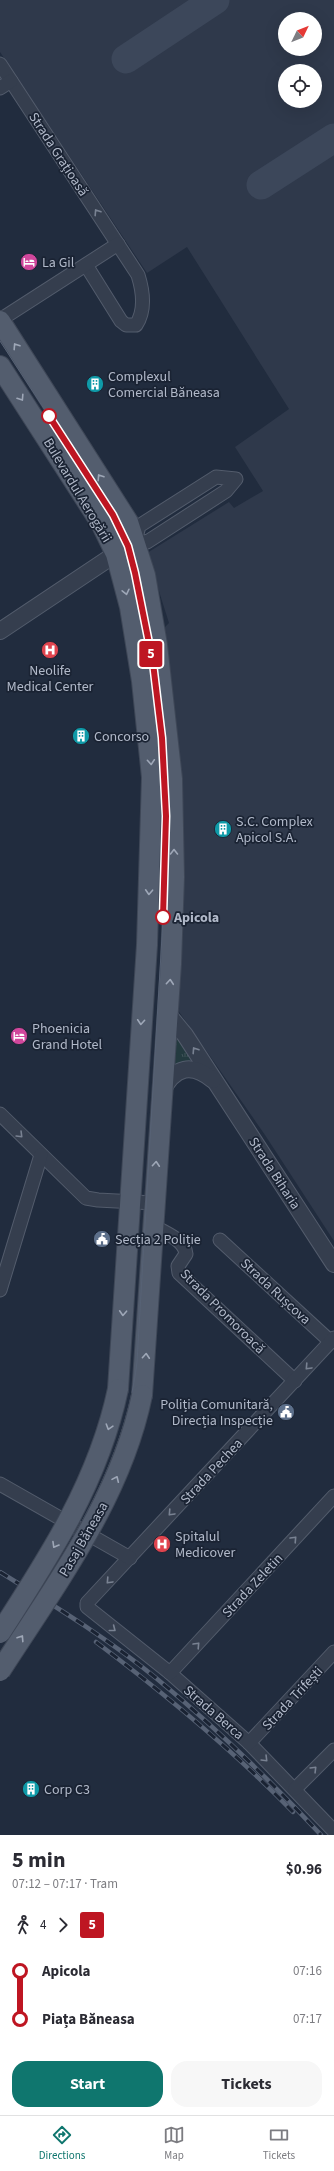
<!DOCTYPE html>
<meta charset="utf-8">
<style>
:root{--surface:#fff;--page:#f7f7f7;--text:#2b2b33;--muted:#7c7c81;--line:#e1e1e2;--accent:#0f766e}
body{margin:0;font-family:"Source Sans 3",sans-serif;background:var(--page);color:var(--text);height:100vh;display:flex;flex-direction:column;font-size:15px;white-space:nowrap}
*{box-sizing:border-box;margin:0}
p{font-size:13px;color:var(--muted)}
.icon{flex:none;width:22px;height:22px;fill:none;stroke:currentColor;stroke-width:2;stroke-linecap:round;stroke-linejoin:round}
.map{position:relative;height:1835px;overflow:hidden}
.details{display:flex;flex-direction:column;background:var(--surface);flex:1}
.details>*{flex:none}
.badge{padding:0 8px;border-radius:3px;font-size:14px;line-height:26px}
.needle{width:26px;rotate:47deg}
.controls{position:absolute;left:278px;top:12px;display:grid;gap:8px}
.controls a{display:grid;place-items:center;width:44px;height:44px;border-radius:50%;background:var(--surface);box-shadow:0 4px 16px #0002;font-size:20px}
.map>.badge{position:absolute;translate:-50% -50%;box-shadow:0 0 0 2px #fff}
.legs{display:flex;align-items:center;gap:6px;height:44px;padding:0 12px;font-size:13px}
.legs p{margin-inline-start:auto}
.headline{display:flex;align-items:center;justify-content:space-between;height:68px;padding:0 12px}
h1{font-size:22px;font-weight:700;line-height:30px}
.cta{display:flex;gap:8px;margin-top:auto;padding:8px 12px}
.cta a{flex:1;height:46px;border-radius:16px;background:var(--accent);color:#fff;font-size:16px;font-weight:700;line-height:46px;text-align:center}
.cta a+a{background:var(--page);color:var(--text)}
ul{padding:0 12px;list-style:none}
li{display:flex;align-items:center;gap:14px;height:48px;font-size:15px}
li i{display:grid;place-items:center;width:6px;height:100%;margin:0 5px;background:currentColor}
li i::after{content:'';width:10px;height:10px;margin:-5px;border:3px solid;border-radius:50%;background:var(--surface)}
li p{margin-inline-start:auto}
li:first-child i{background:linear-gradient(#0000 50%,currentColor 0)}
li:last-child i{background:linear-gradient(currentColor 50%,#0000 0)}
.dock{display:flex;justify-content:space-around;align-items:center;height:56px;border-top:1px solid var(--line);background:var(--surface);font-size:11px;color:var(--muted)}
.dock a{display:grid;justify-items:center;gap:2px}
.dock .current{color:var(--accent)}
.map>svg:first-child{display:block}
.airport{fill:#2f394b;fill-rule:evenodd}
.grass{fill:url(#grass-tufts)}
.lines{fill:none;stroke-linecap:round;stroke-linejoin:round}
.taxiway{stroke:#3c475a;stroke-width:29}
.minor-casing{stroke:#535c6c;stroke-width:15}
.tertiary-casing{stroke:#535c6c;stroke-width:18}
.primary-casing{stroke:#3e4757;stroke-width:22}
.minor{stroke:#353e4e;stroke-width:13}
.tertiary{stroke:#353e4e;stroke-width:16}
.primary{stroke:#535d6e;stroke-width:20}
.tram{stroke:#576275;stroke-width:1}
.rail-casing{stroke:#576275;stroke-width:4.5}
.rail{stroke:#1a2333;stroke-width:3;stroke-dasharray:9;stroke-linecap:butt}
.primary-bridge-casing{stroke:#3e4757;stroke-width:22;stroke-linecap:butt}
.primary-bridge{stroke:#535d6e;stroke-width:20}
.oneway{stroke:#798292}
.oneway2{stroke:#9ea7b7}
.line-1-casing{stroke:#fff;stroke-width:9}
.line-1{stroke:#be1622;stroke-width:6}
.stop-1-dot{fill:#fff;stroke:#be1622;stroke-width:2}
.labels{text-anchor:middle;stroke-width:3.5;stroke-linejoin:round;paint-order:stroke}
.street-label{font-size:14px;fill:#b1b9c9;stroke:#1a2333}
.poi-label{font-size:14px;fill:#b1b9c9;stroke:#1a2333;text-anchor:start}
.stop-label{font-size:14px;font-weight:bold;fill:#b1b9c9;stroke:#1a2333;text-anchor:start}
</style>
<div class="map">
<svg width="334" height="1835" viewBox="0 0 334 1835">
<defs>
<pattern id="grass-tufts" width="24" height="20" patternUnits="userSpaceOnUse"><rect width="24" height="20" fill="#233a3f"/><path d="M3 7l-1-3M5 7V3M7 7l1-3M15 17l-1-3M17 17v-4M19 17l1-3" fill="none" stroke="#415459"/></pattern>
</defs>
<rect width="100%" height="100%" fill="#212c3e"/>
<path class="airport" d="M 0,0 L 334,0 L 334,1241 L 265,1135 L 175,1006 L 160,632 L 169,623 L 147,553 L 229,502 L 234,508 L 263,491 L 235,447 L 289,409 L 187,247 L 147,273 L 0,52 ZM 285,19 L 315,19 L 315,49 L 285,49 ZM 285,71 L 315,71 L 315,101 L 285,101 Z"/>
<polygon class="grass" points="173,1032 192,1056 191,1060 169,1068"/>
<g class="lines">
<g class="taxiway">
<polyline points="126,59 215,0"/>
<polyline points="261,185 334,138"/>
</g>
<defs>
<g id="minor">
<path d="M 0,64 L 138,275 C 143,291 146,310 136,325 L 126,325 L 121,321 L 86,265"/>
<polyline points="0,88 11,81"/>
<polyline points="0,320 118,244"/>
<polygon points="216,477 236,479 226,491 147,542 135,541 139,526"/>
<polyline points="0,1114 86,1198 98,1200 154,1203"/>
<path d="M 153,1226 C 164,1232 185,1240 186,1254 L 178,1266 L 179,1273 L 295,1381"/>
<polyline points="220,1240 331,1342"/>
<polyline points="0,1290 41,1155"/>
<polyline points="334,1338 87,1603 87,1607 170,1673 249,1743 334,1831"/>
<polyline points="0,1484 130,1558"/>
<polyline points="170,1673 334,1496"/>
<polyline points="249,1743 334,1652"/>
<polyline points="295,1789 334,1750"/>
</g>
<g id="tertiary">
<polyline points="0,631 135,541"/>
<polyline points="167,1013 185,1035 334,1264"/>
<path d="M 162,1091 C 175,1066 192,1063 213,1080"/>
</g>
<g id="primary">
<polyline points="0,321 128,522 145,575 157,645 172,779 174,877 171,964 142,1395"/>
<polyline points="0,366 101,523 116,554 130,607 142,681 152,777 147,945 118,1389"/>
</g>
</defs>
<use href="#minor" class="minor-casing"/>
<use href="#tertiary" class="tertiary-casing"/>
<use href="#primary" class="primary-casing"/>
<use href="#minor" class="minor"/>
<use href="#tertiary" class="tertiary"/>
<use href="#primary" class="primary"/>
<path class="tram" d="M 0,341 L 113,515 L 123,535 L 133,564 L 153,663 L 162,738 L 166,816 L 164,902 L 137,1362 C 124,1472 58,1563 0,1654"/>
<defs>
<g id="rail">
<path d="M 0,1572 C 53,1605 107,1638 156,1678 C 214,1726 269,1779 321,1835"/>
<path d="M 96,1642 C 165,1694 233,1750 293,1812"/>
</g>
</defs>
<use href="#rail" class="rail-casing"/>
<use href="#rail" class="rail"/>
<defs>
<g id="primary-bridge">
<path d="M 0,1633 C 50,1556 99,1480 118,1389"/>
<path d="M 0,1671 C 56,1584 121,1498 142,1395"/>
</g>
</defs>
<use href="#primary-bridge" class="primary-bridge-casing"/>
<use href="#primary-bridge" class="primary-bridge"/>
</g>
<defs><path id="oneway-chevron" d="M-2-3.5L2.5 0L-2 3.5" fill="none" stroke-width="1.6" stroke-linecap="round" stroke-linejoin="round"/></defs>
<g class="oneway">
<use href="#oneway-chevron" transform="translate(97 212) rotate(-123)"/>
<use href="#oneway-chevron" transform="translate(195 1050) rotate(-123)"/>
<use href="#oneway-chevron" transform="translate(20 1135) rotate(45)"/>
<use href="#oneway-chevron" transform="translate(308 1367) rotate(133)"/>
<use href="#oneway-chevron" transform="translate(171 1513) rotate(133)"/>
<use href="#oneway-chevron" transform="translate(294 1539) rotate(-47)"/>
<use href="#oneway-chevron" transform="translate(109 1581) rotate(133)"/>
<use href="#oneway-chevron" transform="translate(113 1629) rotate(38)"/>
<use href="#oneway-chevron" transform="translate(197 1645) rotate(-47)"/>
<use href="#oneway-chevron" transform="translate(265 1759) rotate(45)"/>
<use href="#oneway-chevron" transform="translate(314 1769) rotate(-45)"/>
</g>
<g class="oneway2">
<use href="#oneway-chevron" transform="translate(16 346) rotate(-123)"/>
<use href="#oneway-chevron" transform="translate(21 398) rotate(57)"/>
<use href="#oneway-chevron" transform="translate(100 477) rotate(-123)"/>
<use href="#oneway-chevron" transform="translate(126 592) rotate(77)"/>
<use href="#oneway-chevron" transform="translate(151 762) rotate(86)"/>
<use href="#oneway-chevron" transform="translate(174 852) rotate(-90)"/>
<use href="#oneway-chevron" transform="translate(149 892) rotate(93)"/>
<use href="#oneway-chevron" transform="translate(170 982) rotate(-85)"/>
<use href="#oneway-chevron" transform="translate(141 1022) rotate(94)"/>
<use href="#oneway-chevron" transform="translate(156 1164) rotate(-86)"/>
<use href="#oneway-chevron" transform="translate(123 1313) rotate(93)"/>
<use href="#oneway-chevron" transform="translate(146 1356) rotate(-86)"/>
<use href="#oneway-chevron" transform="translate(109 1427) rotate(107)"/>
<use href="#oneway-chevron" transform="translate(116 1479) rotate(-66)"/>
<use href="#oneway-chevron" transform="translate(55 1545) rotate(120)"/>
<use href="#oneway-chevron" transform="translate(21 1638) rotate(-57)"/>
</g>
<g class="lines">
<defs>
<polyline id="line-1" points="49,416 113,515 128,546 135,573 153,663 162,738 166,816 163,917"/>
</defs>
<use href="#line-1" class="line-1-casing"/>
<use href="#line-1" class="line-1"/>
</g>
<defs>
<symbol id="hotel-disc" viewBox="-11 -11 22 22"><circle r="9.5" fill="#d1479c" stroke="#1a2333"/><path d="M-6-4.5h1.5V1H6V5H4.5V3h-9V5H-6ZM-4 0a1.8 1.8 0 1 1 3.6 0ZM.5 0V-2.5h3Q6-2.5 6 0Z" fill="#fff"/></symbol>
<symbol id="building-disc" viewBox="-11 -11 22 22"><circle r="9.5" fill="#0f9aa8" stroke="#1a2333"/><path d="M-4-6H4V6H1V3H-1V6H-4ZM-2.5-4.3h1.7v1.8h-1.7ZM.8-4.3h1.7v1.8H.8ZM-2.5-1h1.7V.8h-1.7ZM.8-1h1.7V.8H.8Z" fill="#fff"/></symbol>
<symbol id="hospital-disc" viewBox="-11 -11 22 22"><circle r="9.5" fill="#e0444e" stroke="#1a2333"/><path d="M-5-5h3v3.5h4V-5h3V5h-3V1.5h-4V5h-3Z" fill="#fff"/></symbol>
<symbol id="civic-disc" viewBox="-11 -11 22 22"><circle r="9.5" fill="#5c6f8a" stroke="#1a2333"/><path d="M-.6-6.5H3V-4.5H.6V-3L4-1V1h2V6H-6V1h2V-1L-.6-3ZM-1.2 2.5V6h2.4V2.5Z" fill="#fff"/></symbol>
</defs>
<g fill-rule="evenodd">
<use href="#hotel-disc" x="19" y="252" width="20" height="20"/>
<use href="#building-disc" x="85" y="374" width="20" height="20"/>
<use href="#hospital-disc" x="40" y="640" width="20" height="20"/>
<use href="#building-disc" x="71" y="726" width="20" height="20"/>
<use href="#building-disc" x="213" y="819" width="20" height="20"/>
<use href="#hotel-disc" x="9" y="1026" width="20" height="20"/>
<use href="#civic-disc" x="92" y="1229" width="20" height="20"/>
<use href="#civic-disc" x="276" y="1402" width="20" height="20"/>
<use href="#hospital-disc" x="152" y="1534" width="20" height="20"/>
<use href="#building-disc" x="21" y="1779" width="20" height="20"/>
</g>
<g class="stop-1-dot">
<circle cx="49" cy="416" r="7"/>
<circle cx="163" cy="917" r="7"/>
</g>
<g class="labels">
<g class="street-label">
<text transform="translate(59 154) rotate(57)" y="5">Strada Grațioasă</text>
<text transform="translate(78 490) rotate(59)" y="5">Bulevardul Aerogării</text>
<text transform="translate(275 1173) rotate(57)" y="5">Strada Biharia</text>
<text transform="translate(276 1291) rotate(43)" y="5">Strada Rușcova</text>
<text transform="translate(223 1311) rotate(45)" y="5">Strada Promoroacă</text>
<text transform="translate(211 1471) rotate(-47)" y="5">Strada Pechea</text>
<text transform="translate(83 1539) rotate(-60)" y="5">Pasaj Băneasa</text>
<text transform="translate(252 1585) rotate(-47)" y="5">Strada Zeletin</text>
<text transform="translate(292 1698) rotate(-47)" y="5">Strada Trifești</text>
<text transform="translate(214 1712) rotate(41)" y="5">Strada Berca</text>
</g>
<g class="poi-label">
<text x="42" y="267">La Gil</text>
<text x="108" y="381">Complexul<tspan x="108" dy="16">Comercial Băneasa</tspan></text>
<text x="50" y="675" text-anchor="middle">Neolife<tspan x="50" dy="16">Medical Center</tspan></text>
<text x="94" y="741">Concorso</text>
<text x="236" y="826">S.C. Complex<tspan x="236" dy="16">Apicol S.A.</tspan></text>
<text x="32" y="1033">Phoenicia<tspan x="32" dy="16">Grand Hotel</tspan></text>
<text x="115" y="1244">Secția 2 Poliție</text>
<text x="273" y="1409" text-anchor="end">Poliția Comunitară,<tspan x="273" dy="16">Direcția Inspecție</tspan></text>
<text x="175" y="1541">Spitalul<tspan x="175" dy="16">Medicover</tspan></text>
<text x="44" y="1794">Corp C3</text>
</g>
<g class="stop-label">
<text x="174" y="922">Apicola</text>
</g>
</g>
</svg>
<div class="controls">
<a><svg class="needle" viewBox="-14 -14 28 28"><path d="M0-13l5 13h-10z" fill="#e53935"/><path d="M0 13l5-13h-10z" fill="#7c7c81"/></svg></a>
<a><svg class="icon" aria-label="locate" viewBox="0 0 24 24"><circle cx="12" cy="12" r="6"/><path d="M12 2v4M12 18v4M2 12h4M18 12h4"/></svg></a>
</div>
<b class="badge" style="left:151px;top:654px;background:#be1622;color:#fff">5</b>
</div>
<section class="details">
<div class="headline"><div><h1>5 min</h1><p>07:12 – 07:17 · Tram</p></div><b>$0.96</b></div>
<div class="legs"><svg class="icon" aria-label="walk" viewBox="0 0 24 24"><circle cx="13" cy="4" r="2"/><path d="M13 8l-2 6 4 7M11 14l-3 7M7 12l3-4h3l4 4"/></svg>4<svg class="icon" aria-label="forward" viewBox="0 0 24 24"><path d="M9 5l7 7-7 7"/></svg><b class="badge" style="background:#be1622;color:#fff">5</b></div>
<ul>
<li><i style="color:#be1622"></i><b>Apicola</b><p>07:16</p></li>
<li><i style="color:#be1622"></i><b>Piața Băneasa</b><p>07:17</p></li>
</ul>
<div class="cta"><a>Start</a><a>Tickets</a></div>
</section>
<nav class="dock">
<a class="current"><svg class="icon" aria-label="directions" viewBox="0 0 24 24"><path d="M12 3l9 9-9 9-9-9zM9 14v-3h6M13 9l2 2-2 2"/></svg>Directions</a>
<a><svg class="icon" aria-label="map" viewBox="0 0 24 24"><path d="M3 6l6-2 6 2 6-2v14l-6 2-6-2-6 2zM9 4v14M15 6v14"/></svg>Map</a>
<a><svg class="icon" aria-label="tickets" viewBox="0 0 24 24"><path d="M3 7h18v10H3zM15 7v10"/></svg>Tickets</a>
</nav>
